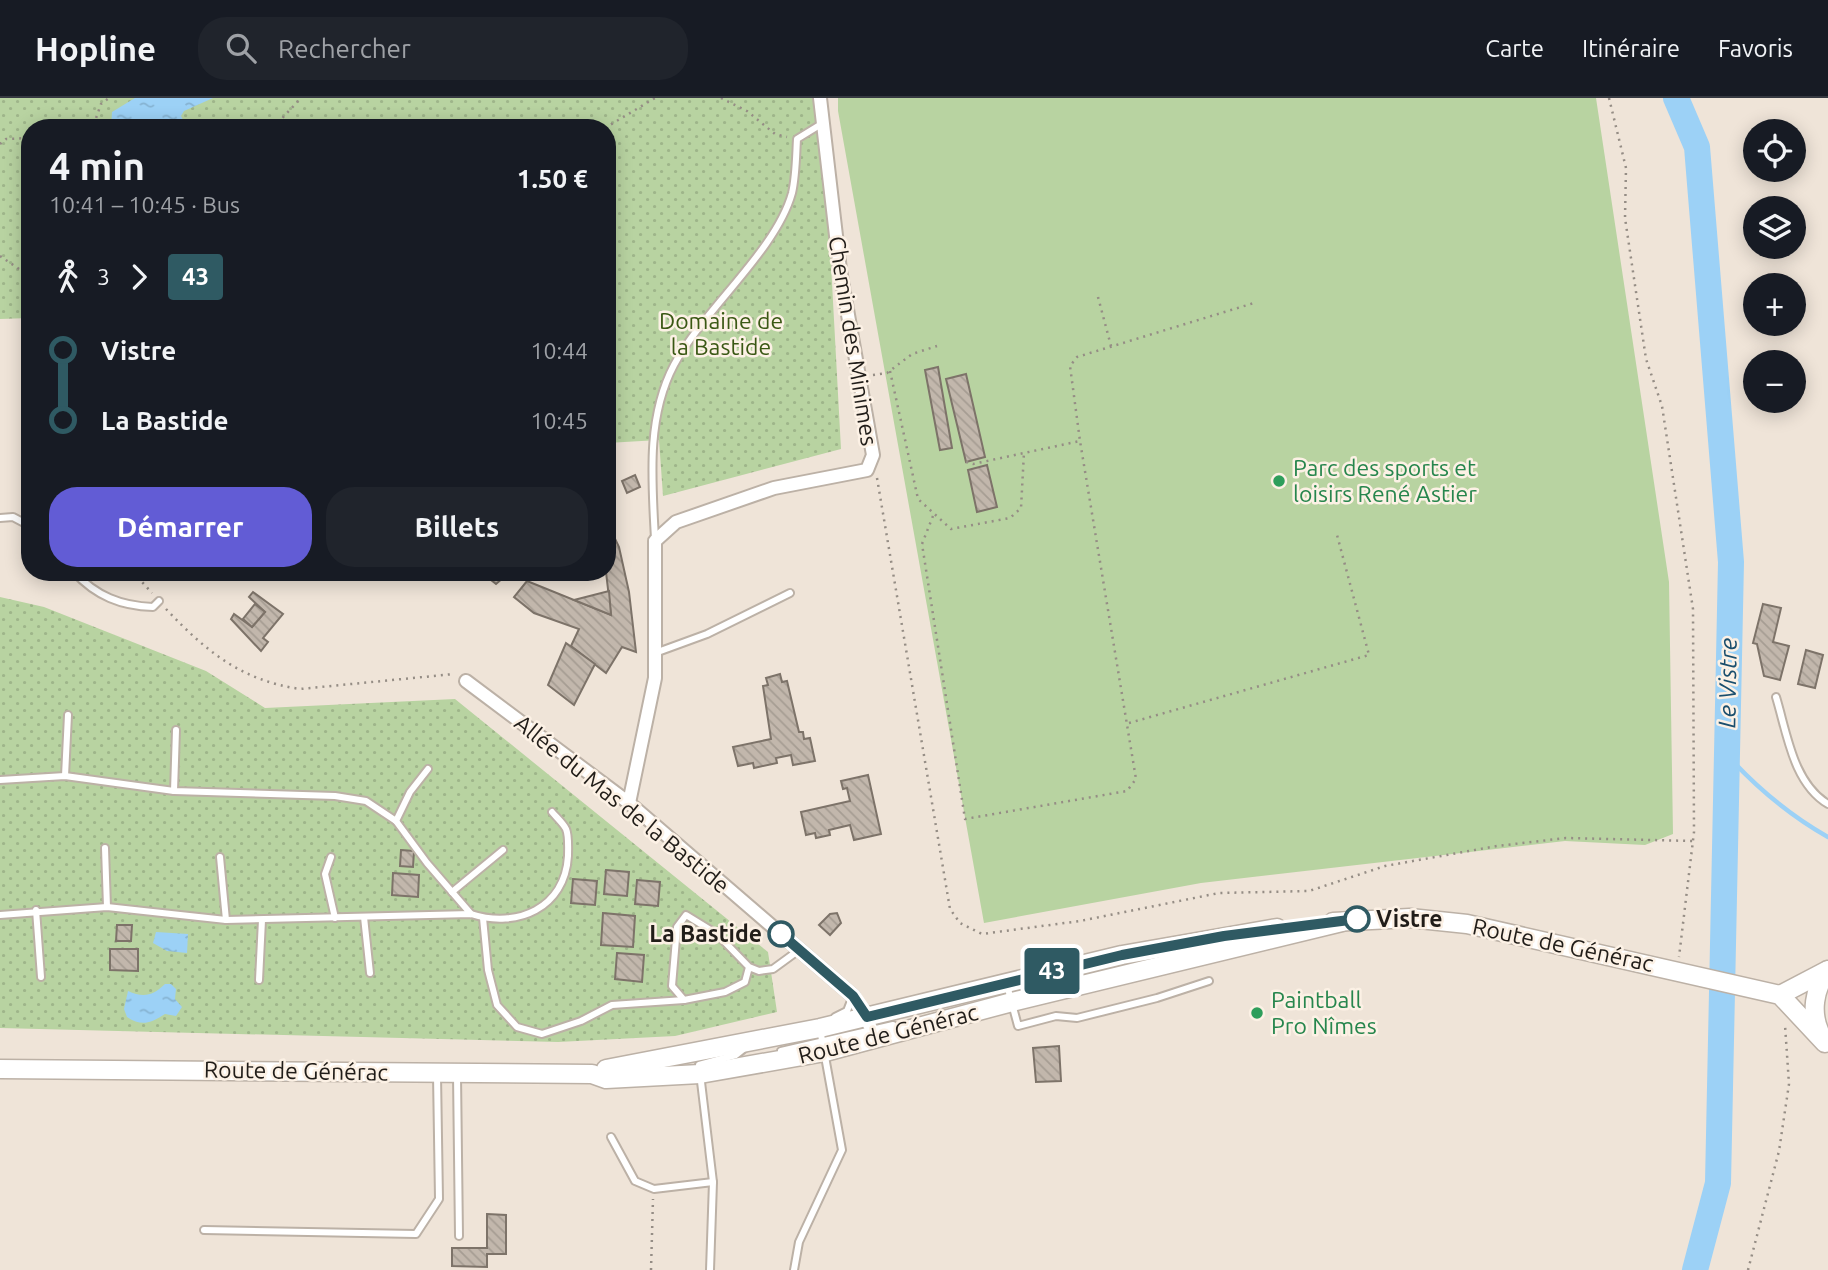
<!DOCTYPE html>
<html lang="fr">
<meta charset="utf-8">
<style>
:root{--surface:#171b24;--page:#20242c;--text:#f1f3f6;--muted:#9ea1a6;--line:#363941;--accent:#625cd5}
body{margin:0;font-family:Ubuntu,sans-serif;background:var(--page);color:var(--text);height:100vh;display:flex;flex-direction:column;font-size:26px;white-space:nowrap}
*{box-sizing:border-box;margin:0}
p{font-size:23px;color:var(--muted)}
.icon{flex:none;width:38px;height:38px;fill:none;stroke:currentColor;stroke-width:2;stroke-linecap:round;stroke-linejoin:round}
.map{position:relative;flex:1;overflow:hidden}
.drawer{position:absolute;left:21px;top:21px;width:595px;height:462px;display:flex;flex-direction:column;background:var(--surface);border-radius:28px;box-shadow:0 4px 18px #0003}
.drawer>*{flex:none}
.badge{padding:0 14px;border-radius:5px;font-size:24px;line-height:46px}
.tools{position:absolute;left:1743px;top:21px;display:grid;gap:14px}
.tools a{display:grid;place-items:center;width:63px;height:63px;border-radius:50%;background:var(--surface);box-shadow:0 4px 18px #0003;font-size:35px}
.map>.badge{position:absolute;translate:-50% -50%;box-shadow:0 0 0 4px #fff}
.legs{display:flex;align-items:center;gap:10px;height:77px;padding:0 28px;font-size:23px}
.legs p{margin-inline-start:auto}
.summary{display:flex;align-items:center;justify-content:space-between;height:119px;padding:0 28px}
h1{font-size:38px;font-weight:700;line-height:52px}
.action{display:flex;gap:14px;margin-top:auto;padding:14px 28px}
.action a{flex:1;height:80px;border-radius:28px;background:var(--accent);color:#fff;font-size:28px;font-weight:700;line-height:80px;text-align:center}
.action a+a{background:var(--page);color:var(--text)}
ul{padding:0 28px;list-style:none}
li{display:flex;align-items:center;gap:24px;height:70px;font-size:26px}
li i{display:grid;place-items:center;width:10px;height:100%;margin:0 9px;background:currentColor}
li i::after{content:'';width:18px;height:18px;margin:-9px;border:5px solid;border-radius:50%;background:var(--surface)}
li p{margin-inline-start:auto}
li:first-child i{background:linear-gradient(#0000 50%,currentColor 0)}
li:last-child i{background:linear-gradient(currentColor 50%,#0000 0)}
header{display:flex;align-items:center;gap:42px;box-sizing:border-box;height:98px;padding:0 35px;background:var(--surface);border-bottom:2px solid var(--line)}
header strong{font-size:33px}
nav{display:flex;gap:38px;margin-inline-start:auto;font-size:24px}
.search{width:490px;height:63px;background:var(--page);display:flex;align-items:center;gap:18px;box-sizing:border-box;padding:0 24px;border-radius:28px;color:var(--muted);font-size:26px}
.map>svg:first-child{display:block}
.grass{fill:#b8d3a1}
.park{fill:url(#park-dots)}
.water{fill:url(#water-ripples)}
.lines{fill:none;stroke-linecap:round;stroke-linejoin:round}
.stream{stroke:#9cd1f6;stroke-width:4.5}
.river{stroke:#9cd1f6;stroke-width:26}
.building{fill:url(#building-back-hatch);stroke:#7d7369;stroke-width:2}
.lane-casing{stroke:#bcb1a6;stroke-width:10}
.street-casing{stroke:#bcb1a6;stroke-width:16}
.secondary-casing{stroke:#bcb1a6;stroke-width:21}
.path{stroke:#958d85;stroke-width:2.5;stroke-dasharray:2 5;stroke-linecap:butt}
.lane{stroke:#fff;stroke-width:6}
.street{stroke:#fff;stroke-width:12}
.secondary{stroke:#fff;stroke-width:18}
.line-1-casing{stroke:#fff;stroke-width:16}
.line-1{stroke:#2f5a63;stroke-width:10}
.leisure-dot{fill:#2e9e5b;stroke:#fcf1e5;stroke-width:2.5}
.stop-1-dot{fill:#fff;stroke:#2f5a63;stroke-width:3.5}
.labels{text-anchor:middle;stroke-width:5;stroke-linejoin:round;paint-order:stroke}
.park-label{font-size:23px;fill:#3a5814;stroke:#fcf1e5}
.street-label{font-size:23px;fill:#211d19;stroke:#fcf1e5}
.leisure-label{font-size:23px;fill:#27864d;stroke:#fcf1e5;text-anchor:start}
.stop-label{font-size:23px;font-weight:bold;fill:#211d19;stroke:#fcf1e5;text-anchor:start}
.water-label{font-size:24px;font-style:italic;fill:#1a4e6d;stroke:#fcf1e5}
</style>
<header>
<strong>Hopline</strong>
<div class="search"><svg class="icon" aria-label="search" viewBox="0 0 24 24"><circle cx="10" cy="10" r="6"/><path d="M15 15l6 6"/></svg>Rechercher</div>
<nav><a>Carte</a><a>Itinéraire</a><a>Favoris</a></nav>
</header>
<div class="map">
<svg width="1828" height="1172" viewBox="0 0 1828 1172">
<defs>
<pattern id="park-dots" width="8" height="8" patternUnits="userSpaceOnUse" patternTransform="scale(1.75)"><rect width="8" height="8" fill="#b8d3a1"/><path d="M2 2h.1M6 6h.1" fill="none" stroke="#9eb58a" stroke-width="1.8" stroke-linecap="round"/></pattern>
<pattern id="water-ripples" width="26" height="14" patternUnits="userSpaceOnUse" patternTransform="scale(1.75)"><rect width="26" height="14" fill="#9cd1f6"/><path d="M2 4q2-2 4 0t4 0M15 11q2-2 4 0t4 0" fill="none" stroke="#86b3d2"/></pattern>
<pattern id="building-back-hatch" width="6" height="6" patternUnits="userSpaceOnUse" patternTransform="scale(1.75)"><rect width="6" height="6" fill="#c2b7ac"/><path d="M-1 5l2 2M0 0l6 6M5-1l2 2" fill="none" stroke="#a69d93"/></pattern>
</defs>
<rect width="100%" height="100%" fill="#efe4d8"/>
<polygon class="grass" points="838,0 1596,0 1669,484 1673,736 1645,747 1565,743 1201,785 984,825 838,13"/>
<g class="park">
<polygon points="0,0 822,0 841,351 663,398 659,342 607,345 607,30 30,30 30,220 0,221"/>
<polygon points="0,499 44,509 206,573 265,610 455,601 768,854 777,914 675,938 558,944 0,930"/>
</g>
<g class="water">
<polygon points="135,0 213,0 184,13 181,18 187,30 111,30 112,14"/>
<polygon points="156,834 188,836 187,855 167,853 153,845"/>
<path d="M 165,886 L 171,886 L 176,891 L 175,901 L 182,909 L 176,918 L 165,916 C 151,925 142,929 127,919 L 124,911 L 128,893 C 143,900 153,898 165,886 Z"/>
</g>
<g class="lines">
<path class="stream" d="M 1727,657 C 1757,690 1789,717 1828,739"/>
<polyline class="river" points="1676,0 1697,49 1731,464 1718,1085 1695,1172"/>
</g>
<g class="building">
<polygon points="938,269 952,350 940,352 925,272"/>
<polygon points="966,276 985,359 966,364 946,281"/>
<polygon points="987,367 997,409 977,414 968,372"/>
<polygon points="635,377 640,389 627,395 622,383"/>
<polygon points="607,424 619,449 629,494 636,554 622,549 606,575 571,548 579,531 534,515 514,499 527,483 611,517 606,474"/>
<polygon points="481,474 510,474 496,486"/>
<polygon points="609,493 611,517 574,502"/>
<polygon points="253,494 283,516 263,540 268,544 261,553 231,521 234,516 252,529 265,514 249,499"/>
<polygon points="255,506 265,514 252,529 243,521"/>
<polygon points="1763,506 1781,510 1773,544 1789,548 1780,582 1764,578 1757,546 1753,545"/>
<polygon points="566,545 595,566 574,607 548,587"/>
<polygon points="1806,552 1823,557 1815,590 1798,586"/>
<polygon points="780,576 782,584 787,583 799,634 803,634 804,641 810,640 815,663 793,667 791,657 776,660 777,665 754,670 753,665 738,668 733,649 771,641 763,588 768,587 766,580"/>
<polygon points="868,677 881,736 854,742 850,727 829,732 830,737 816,740 815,735 806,737 801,714 850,703 847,690 843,691 841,683"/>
<polygon points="401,752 414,753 413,769 400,768"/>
<polygon points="606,772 629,774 627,798 604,796"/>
<polygon points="393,775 419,777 418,799 392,797"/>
<polygon points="573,781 597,783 595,807 571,805"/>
<polygon points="637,782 660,784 658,808 635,806"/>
<polygon points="603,815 635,818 633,849 601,847"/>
<polygon points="837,815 841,825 830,837 819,827 830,816"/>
<polygon points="117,827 132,827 131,843 116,843"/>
<polygon points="110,851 138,851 138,873 110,872"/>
<polygon points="617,855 644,857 642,884 615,881"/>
<polygon points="1059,948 1061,983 1036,984 1033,950"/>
<polygon points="487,1116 506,1117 506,1156 487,1156 487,1169 452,1168 452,1150 487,1150"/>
</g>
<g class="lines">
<defs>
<g id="lane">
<polyline points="0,420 13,419 30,428"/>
<path d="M 655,441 C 652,383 646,320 674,267 C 704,211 776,153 792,95 C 796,78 796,58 797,41 L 823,25"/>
<path d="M 74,474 C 96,498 121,508 153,509 L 159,503"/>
<polyline points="655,555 707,536 790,495"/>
<path d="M 1776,599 C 1787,635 1793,685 1828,706"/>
<polyline points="65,678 68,617"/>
<polyline points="0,682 65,678 174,693 335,698 366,703 396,723 427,765 471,816"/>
<polyline points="174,693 176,632"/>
<polyline points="396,723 410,694 428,671"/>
<polyline points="105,750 107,809"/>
<polyline points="220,759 226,822"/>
<polyline points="331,759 325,776 335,820"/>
<polyline points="452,794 503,752"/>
<polyline points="36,812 41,879"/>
<path d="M 0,817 L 107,809 L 226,822 L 471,816 C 517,831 565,810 568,758 C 568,751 569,738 566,731 C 563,725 556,719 552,714"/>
<polyline points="364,819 370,875"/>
<polyline points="483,820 488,872 497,907 517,929 542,936 581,923 612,907 684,902"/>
<polyline points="749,869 745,884 725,894 684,902 672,888 677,829 686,817 717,836 749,869 759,873 773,871 799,852"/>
<polyline points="259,882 262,822"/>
<polyline points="1007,887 1018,928 1056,918 1077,920 1157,900 1209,883"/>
<polyline points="835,919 847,913 852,900"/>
<polyline points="781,953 893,927"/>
<polyline points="457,977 459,1138"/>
<polyline points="611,1039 635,1083 654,1091 713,1084"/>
<polyline points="204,1132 416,1136 439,1101 437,977"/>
<polyline points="710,1172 713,1084 699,967 736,957 746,949"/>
<polyline points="794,1172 799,1144 842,1052 820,931"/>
</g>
<g id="street">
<polyline points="466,583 629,705 853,898 872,932"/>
<polyline points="629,705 655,580 655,443 676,424 774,390 867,372 873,357 840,172 820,0"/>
</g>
<g id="secondary">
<polyline points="1333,824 1410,820 1467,826 1780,897 1825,945"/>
<polyline points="1780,897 1826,873"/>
<path d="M 1821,937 C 1810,915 1814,891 1828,872"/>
<polyline points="0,971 592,976 606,981 700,976 825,954 1012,904 1342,824"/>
<polyline points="606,971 820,930 1122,857 1277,830"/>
</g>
</defs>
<use href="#lane" class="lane-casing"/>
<use href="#street" class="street-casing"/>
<use href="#secondary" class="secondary-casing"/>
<g class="path">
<polyline points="721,0 747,13 775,36 787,39"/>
<polyline points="1609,0 1626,70 1625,120 1646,261 1662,308 1693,511 1694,734 1679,859"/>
<polyline points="80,30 94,26 101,6 109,0"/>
<polyline points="273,30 301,0"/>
<polyline points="605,30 655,0"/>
<polyline points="0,46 6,41 30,40"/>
<polyline points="0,158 25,175 30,175"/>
<polyline points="1098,199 1111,248"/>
<polyline points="890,273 918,401 951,431 1010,420 1021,410 1024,354"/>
<polyline points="873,277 887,275 912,256 937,248"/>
<polyline points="966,364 973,366 1080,343 1070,268 1077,259 1254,205"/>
<polyline points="877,380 950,811 960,825 982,836 1080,823 1219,795 1309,793 1385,768 1497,748 1566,740 1693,743"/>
<polyline points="933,418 922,446 965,721 1127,693 1136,681 1080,343"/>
<polyline points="133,474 152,495"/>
<path d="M 166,511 C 206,553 240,582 300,591 L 454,576"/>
<polyline points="1129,625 1369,557 1337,437"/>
<polyline points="651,1172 653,1101"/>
<polyline points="1748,1172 1779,1053 1789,986 1785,927"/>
</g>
<use href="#lane" class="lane"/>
<use href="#street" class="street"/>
<use href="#secondary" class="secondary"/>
</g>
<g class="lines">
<defs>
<polyline id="line-1" points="781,836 853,898 867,919 1122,857 1224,838 1357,821"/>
</defs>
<use href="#line-1" class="line-1-casing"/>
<use href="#line-1" class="line-1"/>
</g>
<g class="leisure-dot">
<circle cx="1279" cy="383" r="7"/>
<circle cx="1257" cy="915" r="7"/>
</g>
<g class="stop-1-dot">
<circle cx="1357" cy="821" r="12"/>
<circle cx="781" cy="836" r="12"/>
</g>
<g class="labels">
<g class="park-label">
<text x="721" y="231">Domaine de<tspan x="721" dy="26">la Bastide</tspan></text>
</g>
<g class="street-label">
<text transform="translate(853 243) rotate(81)" y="8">Chemin des Minimes</text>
<text transform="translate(622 706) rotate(39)" y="8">Allée du Mas de la Bastide</text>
<text transform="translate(1563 847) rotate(12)" y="8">Route de Générac</text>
<text transform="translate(888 936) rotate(-14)" y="8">Route de Générac</text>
<text transform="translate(296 973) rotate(1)" y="8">Route de Générac</text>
</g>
<g class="leisure-label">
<text x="1293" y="378">Parc des sports et<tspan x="1293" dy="26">loisirs René Astier</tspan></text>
<text x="1271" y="910">Paintball<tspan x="1271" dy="26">Pro Nîmes</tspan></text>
</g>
<g class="stop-label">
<text x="1376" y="829">Vistre</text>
<text x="762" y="844" text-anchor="end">La Bastide</text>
</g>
<g class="water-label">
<text transform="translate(1728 585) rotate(-89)" y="8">Le Vistre</text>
</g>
</g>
</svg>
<div class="tools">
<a><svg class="icon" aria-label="locate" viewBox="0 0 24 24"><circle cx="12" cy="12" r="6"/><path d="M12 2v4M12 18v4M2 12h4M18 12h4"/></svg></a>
<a><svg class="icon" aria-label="layers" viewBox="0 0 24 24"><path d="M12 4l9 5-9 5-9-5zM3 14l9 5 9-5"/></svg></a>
<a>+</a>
<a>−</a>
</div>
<b class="badge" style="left:1052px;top:873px;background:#2f5a63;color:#fff">43</b>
<section class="drawer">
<div class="summary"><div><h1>4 min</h1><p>10:41 – 10:45 · Bus</p></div><b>1.50 €</b></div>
<div class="legs"><svg class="icon" aria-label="walk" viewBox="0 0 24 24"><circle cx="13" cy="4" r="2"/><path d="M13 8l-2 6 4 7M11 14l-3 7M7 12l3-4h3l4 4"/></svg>3<svg class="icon" aria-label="forward" viewBox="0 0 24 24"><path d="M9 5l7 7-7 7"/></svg><b class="badge" style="background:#2f5a63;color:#fff">43</b></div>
<ul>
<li><i style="color:#2f5a63"></i><b>Vistre</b><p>10:44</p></li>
<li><i style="color:#2f5a63"></i><b>La Bastide</b><p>10:45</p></li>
</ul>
<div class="action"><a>Démarrer</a><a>Billets</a></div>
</section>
</div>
